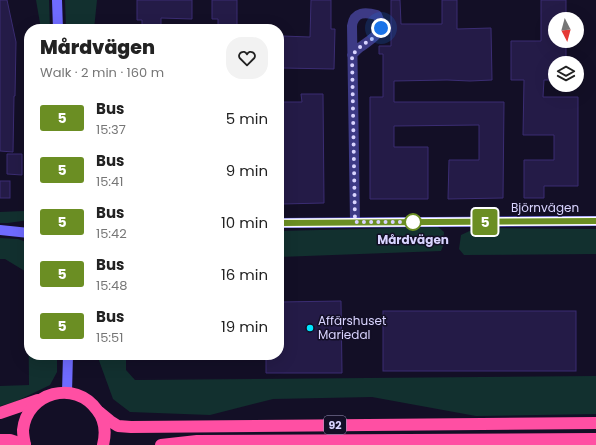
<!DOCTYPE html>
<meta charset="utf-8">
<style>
:root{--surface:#fff;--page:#f2f2f2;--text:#222;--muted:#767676}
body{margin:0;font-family:Poppins,sans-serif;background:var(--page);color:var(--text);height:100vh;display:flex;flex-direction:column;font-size:15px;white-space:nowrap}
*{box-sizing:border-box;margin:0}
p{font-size:13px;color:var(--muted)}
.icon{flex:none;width:22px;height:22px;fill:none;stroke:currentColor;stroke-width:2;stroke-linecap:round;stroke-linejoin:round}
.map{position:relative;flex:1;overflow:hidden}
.drawer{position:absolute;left:24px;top:24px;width:260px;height:336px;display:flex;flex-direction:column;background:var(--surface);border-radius:16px;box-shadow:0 4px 16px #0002}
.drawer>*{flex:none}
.badge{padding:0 8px;border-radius:3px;font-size:14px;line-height:26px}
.needle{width:26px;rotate:174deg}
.buttons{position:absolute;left:548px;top:12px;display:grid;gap:8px}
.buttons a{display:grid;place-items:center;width:36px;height:36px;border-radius:50%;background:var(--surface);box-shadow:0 4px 16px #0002;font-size:20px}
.you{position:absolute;width:20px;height:20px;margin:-10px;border:3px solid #fff;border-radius:50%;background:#1a73e8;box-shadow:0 0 0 6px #1a73e833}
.map>.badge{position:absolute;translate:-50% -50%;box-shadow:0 0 0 2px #fff}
.round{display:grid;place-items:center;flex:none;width:42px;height:42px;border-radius:16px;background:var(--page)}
.headline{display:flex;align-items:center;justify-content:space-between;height:68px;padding:0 16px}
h1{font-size:19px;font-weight:800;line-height:30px}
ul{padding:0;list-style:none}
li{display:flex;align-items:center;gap:12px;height:52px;padding:0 16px}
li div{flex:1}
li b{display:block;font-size:15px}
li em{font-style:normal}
li .badge{min-width:44px;font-weight:700;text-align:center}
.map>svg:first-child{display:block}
.green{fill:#12302f}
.building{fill:#241b47;stroke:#3b2d73}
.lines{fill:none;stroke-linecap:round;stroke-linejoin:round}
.street{stroke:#3d3a85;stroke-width:10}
.secondary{stroke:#6f6bff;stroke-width:10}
.highway{stroke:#ff4fa3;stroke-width:12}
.line-casing{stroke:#fff;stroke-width:9}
.line{stroke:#6b8e23;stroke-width:6}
.walk{stroke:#d9d4ff;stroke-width:4;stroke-dasharray:0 7.2}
.stop-dot{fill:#fff;stroke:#6b8e23;stroke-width:2}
.poi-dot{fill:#00e5ff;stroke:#130f26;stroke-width:1.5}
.labels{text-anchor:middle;stroke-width:3;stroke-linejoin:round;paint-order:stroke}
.shield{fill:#130f26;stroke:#9e99be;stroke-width:1}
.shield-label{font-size:11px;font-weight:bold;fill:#d9d4ff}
.street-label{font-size:12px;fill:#d9d4ff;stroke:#130f26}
.stop-label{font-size:12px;font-weight:bold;fill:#d9d4ff;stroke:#130f26}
.poi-label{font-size:12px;fill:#d9d4ff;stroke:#130f26;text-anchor:start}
</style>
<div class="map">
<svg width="596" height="445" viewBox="0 0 596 445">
<rect width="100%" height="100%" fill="#130f26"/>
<g class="green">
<polygon points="36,0 49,0 50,29 41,29"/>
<polygon points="65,0 97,0 94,29 66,29"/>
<polygon points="29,207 29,220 8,223 0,223 0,212 24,211"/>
<polygon points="438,227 444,232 443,246 441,251 279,257 279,231"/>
<polygon points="476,228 596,229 596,254 464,255 459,249 461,235"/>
<polygon points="0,238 18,239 29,243 29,355 57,355 57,372 50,385 15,402 0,406 0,386 29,385 28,273 5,259 0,259"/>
<polygon points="97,355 126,355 126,370 135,380 596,376 596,414 476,416 372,397 273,399 210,415 130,412 113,399"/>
</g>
<g class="building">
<polygon points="0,0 7,0 16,42 15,96 14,96 13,152 0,151"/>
<polygon points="137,0 192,0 192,19 161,18 161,29 142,29 142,20 137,20"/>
<polygon points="212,0 237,0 237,29 218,29 218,19 212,19"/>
<polygon points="311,0 331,0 331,29 335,29 334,69 282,68 282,36 310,37"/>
<polygon points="391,0 400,0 401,24 442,24 442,0 457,0 457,29 491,28 492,80 470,81 447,80 394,81 394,102 504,102 503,198 448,199 449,160 479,160 479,125 394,126 394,147 428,147 428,199 370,199 370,97 383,97 383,54 379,54 379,46 391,46"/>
<polygon points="541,0 566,0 566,19 555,19 555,41 566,41 566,63 555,63 555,80 544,80 543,97 578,97 578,186 544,186 544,198 524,198 524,160 554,160 554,135 523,135 524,80 511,80 511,41 541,41"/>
<polygon points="301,94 323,94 324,203 282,204 281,102 302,102"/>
<polygon points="7,154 22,154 22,175 7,174"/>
<rect x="0" y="181" width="10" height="17"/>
<polygon points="341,301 342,373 266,373 266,355 279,355 279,302"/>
<rect x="383" y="311" width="193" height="60"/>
</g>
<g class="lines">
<path class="street" d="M 352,55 C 355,52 358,48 362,46 C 374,37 386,32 377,15 C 366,12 354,11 352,26 L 355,222"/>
<g class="secondary">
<polyline points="57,0 58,29"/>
<polyline points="279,223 596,221"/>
<polyline points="0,230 29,233"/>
<polyline points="67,392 68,355"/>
</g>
<g class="highway">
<polyline points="99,412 110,421 118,426 131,427 596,423"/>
<polyline points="0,413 38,400"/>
<polyline points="0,440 10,440 25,445"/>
<path d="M 25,445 C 24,440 23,435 23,430 C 27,392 75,379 97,410 C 105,420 106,433 103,445"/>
<polyline points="161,445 197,441 596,439"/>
</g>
</g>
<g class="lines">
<defs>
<polyline id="line" points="279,223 596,221"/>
</defs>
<use href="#line" class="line-casing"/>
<use href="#line" class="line"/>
<path class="walk" d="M 381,28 C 374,41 369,39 359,48 C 357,50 354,53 352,55 L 355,222 L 413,222"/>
</g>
<circle class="stop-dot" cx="413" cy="222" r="8"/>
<circle class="poi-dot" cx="310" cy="328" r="4"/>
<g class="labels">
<rect class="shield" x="324" y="416" width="22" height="18" rx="3"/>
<g class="shield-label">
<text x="335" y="429">92</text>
</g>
<g class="street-label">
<text x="545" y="212">Björnvägen</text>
</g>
<g class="stop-label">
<text x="413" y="244">Mårdvägen</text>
</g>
<g class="poi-label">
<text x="318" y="325">Affärshuset<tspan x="318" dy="14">Mariedal</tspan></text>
</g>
</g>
</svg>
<div class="buttons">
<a><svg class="needle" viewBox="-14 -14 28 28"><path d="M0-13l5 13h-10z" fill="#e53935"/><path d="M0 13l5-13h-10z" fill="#767676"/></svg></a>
<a><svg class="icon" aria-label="layers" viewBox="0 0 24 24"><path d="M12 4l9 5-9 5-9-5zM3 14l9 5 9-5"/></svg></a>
</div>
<div class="you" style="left:381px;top:28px"></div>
<b class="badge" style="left:485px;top:222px;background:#6b8e23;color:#fff">5</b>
<section class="drawer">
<div class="headline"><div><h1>Mårdvägen</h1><p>Walk · 2 min · 160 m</p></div><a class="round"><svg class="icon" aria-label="heart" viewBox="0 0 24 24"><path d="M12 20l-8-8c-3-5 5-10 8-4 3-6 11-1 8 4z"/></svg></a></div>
<ul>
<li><span class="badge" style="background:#6b8e23;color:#fff">5</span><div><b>Bus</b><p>15:37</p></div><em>5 min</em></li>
<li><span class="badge" style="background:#6b8e23;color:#fff">5</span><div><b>Bus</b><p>15:41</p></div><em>9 min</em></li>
<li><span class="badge" style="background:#6b8e23;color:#fff">5</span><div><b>Bus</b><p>15:42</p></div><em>10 min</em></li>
<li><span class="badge" style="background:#6b8e23;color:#fff">5</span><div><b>Bus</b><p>15:48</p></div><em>16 min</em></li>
<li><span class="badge" style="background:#6b8e23;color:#fff">5</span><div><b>Bus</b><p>15:51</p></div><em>19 min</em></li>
</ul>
</section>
</div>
